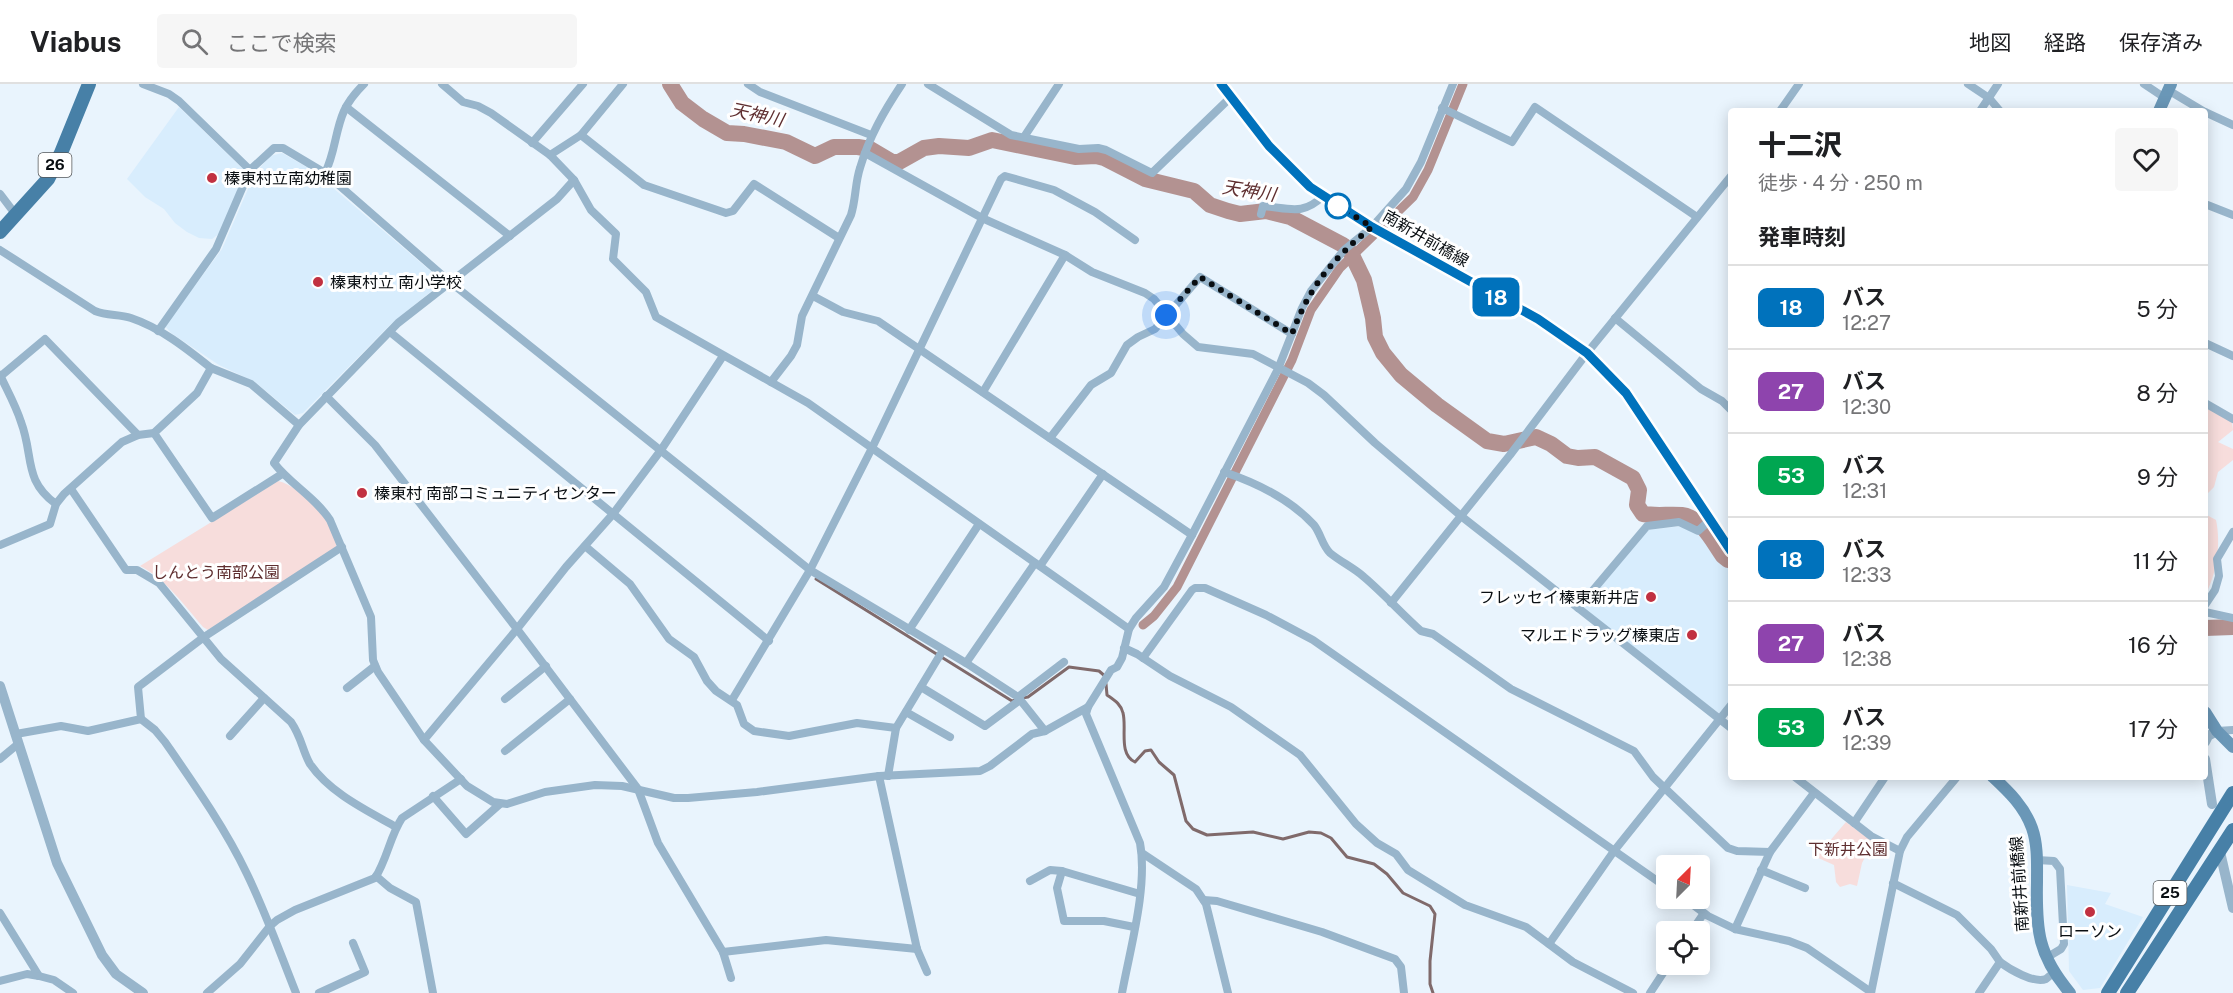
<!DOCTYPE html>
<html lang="ja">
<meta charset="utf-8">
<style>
:root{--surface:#fff;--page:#f6f6f6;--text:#202124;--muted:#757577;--line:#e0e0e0}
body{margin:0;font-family:"Public Sans","Noto Sans JP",sans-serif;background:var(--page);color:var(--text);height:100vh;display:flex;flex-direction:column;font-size:22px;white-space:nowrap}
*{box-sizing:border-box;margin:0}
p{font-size:20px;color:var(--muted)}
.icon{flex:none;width:33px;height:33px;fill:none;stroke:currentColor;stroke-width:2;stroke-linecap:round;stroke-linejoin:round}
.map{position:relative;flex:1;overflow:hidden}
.panel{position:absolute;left:1728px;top:24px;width:480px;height:672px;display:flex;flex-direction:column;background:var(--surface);border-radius:6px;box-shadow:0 3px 15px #0003}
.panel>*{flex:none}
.badge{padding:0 12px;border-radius:9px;font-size:21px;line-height:39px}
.needle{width:39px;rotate:24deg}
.controls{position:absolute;left:1656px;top:771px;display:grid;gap:12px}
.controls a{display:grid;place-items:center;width:54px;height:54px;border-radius:6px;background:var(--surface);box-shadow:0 3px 15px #0003;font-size:30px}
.you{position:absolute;width:30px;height:30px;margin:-15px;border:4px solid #fff;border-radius:50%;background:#1a73e8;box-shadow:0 0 0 9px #1a73e833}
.map>.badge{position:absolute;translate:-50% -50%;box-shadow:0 0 0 3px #fff}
h2{padding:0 30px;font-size:22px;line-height:54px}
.round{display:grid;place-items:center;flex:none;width:63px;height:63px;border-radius:6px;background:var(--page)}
.headline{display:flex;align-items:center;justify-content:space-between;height:102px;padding:0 30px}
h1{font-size:28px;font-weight:800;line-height:45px}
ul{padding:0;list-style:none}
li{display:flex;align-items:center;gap:18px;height:84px;padding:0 30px;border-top:2px solid var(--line)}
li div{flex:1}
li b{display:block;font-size:22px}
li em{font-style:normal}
li .badge{min-width:66px;font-weight:700;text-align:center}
header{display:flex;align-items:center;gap:36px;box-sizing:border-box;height:84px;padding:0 30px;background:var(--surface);border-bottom:2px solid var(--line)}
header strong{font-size:28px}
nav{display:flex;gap:33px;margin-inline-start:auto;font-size:21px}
.search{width:420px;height:54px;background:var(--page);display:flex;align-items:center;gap:15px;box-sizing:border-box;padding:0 21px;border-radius:6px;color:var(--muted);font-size:22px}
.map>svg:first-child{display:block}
.built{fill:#d8edfd}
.green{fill:#f7dddc}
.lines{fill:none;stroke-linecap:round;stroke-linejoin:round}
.stream{stroke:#806a6b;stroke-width:3}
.canal{stroke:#b39291;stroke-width:9}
.river{stroke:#b39291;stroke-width:16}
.minor{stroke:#98b5cb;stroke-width:8}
.tertiary{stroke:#98b5cb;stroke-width:10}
.secondary{stroke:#6a97b7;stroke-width:12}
.primary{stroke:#4780a7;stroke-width:14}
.line-casing{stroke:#fff;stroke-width:14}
.line{stroke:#0072bc;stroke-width:9}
.walk{stroke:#090e12;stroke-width:6;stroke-dasharray:0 10.8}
.poi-dot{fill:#c13141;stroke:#fff;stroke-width:2}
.stop-dot{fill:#fff;stroke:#0072bc;stroke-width:3}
.labels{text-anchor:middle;stroke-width:6;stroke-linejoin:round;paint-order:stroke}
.shield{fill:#fff;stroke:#535659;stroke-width:1.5}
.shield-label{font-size:15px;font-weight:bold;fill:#090e12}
.poi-label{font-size:16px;fill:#090e12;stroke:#fff;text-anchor:start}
.street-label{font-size:16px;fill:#090e12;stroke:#fff}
.park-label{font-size:16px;fill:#5f2f30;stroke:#fff}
.water-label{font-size:18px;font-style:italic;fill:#5f2f30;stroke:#fff}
</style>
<header>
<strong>Viabus</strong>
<div class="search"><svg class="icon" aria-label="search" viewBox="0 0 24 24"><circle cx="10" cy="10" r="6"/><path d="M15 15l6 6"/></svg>ここで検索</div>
<nav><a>地図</a><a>経路</a><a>保存済み</a></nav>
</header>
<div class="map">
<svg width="2233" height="909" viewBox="0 0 2233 909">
<rect width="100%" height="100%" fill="#e9f4fd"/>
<g class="built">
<polygon points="179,23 245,87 246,90 220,149 212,155 199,154 187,148 175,139 164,125 145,113 127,95"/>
<polygon points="282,69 312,86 440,195 439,201 391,240 303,329 295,331 255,298 219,281 171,249 165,242 222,165 254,91 270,72"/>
<polygon points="1682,442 1701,447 1731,487 1731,616 1720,630 1585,527 1584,522 1646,446"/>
<polygon points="2067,801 2111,809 2105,820 2143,833 2100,904 2083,906 2069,887"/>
</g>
<g class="green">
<polygon points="2205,322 2232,338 2233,346 2218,358 2233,365 2233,376 2218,388 2214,403 2205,412"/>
<path d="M 278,397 C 299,401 338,440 336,463 L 208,546 L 203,543 C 184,521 166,495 140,482 Z"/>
<path d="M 2205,430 L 2216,436 C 2221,459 2217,490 2205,511 Z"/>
<polygon points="1846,738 1873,758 1862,779 1857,802 1850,800 1840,803 1836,798 1834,781 1816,773"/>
</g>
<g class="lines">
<g class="stream">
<polyline points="816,495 1012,617 1016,616"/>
<path d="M 1106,600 L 1107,611 C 1114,616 1121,620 1123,629 C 1127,644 1118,670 1135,678 L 1145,667 L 1151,666 L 1159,678 L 1174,691 L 1186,737 L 1193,745 L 1207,751 L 1253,748 L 1283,755 L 1309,748 L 1321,749 L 1331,754 L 1347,773 L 1374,780 L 1387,790 L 1403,809 L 1430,822 L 1435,830 L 1430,877 L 1430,900 L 1433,909"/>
<polyline points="1022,614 1028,613 1069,583 1099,587 1106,593"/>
</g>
<polyline class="canal" points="1143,541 1154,532 1177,503 1292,276 1311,226 1340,184 1413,113 1428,86 1463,0"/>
<g class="river">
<path d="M 670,0 L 682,19 L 703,35 L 727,49 L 744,50 L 786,58 L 815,72 L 834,63 L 858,63 L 870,65 L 892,78 L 899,78 L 924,64 L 939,62 L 969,64 L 992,56 L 1075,73 L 1096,72 L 1104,74 L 1145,95 L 1194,107 L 1210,121 L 1228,127 L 1240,130 L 1266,127 L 1290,133 L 1343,161 L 1351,169 L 1364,196 L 1373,234 L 1375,253 L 1383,269 L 1401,291 L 1437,321 L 1487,357 L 1504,360 L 1536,353 L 1551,360 L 1567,372 L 1578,374 L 1595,373 L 1633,394 L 1639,406 L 1637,421 L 1643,430 C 1657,432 1669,430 1682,431 C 1701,433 1713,458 1723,472 L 1728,476 L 1731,475"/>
<polyline points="2205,544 2233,543"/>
</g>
<g class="minor">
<polyline points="143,0 169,10 179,17 250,86"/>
<polyline points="442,0 463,18 478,22 491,29 550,71 574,96 591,126 616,150 613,175 646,208 656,233 808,319 1129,545"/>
<polyline points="748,0 760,8 871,51"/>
<polyline points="928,0 1011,51 1079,65 1098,64 1106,66 1152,89 1231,13"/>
<polyline points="1968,0 1989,14 2000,27"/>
<polyline points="2144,0 2165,14"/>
<polyline points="2168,6 2203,27"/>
<polyline points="346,23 510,152"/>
<polyline points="1442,24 1512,58 1535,23 1697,133"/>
<polyline points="1780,27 1799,0"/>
<polyline points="1980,27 1998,0"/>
<polyline points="2205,28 2233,41"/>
<polyline points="581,51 644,101 726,129 733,127 754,100 839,154"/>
<polyline points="1024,53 1059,0"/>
<polyline points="532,59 583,0"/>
<polyline points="865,69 982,134 1065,171 983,308"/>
<polyline points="550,71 581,51 623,0"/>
<path d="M 325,89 C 335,70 335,47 344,27 C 349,16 356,8 364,0"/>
<path d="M 574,96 L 557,115 L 398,239 L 299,341 L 274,379 C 290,400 315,413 330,436 L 371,533 L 373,576 L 378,588 L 424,656 L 467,702 L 493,718 L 507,720 L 545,708 L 595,701 L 622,702 L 674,714 L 688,714 L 757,708 L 879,692 L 980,687 L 990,682 L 1032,650 L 1045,647 L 1088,623"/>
<polyline points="0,110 16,131"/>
<polyline points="2205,120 2233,131"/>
<path d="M 1261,130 L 1263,122 C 1289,124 1303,132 1323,112"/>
<path d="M 0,166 L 95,227 C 107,232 119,230 131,234 C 161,244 187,265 211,284"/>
<polyline points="1065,171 1092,188 1145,209 1154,215 1183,250 1198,263 1253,270 1308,299 1324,311 1375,359 1461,432 1731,644"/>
<polyline points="813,212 843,228 878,237 1192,451"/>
<polyline points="1615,234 1701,305 1722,317 1731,326"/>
<polyline points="158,247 216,165 250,86 274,64 283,64 325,89 450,198 810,486 966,579 1018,613 1045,647"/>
<polyline points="390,248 769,557"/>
<polyline points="2205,259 2233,272"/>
<path d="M 0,291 C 7,306 16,322 21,338 C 34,372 23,396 56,420"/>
<polyline points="1,292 45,255 138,351"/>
<path d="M 771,298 L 791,272 L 797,261 L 802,232 L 851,131 C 856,115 855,99 860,84 C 869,53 884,27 902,0"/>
<polyline points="326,312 375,361 517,545 638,705 658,759 723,868 731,894"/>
<polyline points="2205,319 2233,335"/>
<polyline points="154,349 212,434 282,390"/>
<polyline points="1050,354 1091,301 1111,289 1127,261 1138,253 1155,245 1200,193 1292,250"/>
<path d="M 1224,388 C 1257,399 1290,415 1314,441 C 1321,450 1322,461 1330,469 C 1341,478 1354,484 1364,493 C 1384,510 1402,530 1421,547 L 1433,550 L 1511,605 L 1634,667 L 1653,693 L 1728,764 L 1737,767 L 1770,768 L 1814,709"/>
<path d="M 71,405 L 126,486 L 137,486 L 159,499 L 221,575 L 291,638 C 302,654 302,666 310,680 C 330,709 366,726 396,743"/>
<polyline points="0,461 50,440 56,420 64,410 122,358 138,351 154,349 197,309 211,284 251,300 299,341"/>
<polyline points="585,462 630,500 669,555 694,573 707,597 716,607 737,621 744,640 754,647 789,652 857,639 896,644"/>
<polyline points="1040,482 1103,390"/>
<polyline points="1391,519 1510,371 1587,269 1731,92"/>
<polyline points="2205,521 2215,506 2219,492 2217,475 2233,448"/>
<polyline points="1578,524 1647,442 1679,438 1698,447 1710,436"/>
<polyline points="2205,528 2233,534"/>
<polyline points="909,546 979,440"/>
<polyline points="1124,564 1137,570 1170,592 1231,623 1300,671 1356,740 1377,759 1396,770 1408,786 1465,821 1526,843 1573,878 1633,909"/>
<polyline points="1143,574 1192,506 1195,504 1205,504 1266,531 1313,556 1666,803"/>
<polyline points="966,579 1035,479"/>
<polyline points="921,603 985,642 1020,616"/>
<polyline points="347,604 375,582"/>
<polyline points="1018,613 1064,578"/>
<polyline points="505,615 546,582"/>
<polyline points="732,616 810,486 872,364 1001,95 1005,92 1054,106 1095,128 1135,156"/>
<polyline points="906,628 950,653"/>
<path d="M 141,635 L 155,646 L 165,658 C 194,700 225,744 247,790 C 266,829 280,869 296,909"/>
<polyline points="2217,647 2233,646"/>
<polyline points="16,650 61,642 88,647 141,635 138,603 204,553 342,463"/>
<polyline points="230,652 264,614"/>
<polyline points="424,656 517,545 566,483 613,430 661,366 723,272"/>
<polyline points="505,667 570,615"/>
<polyline points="0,675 18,660"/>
<polyline points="879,692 917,865 927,888"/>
<polyline points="888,692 896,644 943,566"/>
<polyline points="1795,693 1871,752 1900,767"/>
<polyline points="433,712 466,750 500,720"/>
<polyline points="1854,739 1885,693"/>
<polyline points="1142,769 1196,805 1206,820 1228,909"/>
<polyline points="2037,776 2054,777 2060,785 2064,860 2061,865 2046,874"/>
<polyline points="1761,786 1805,804"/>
<polyline points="1062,787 1057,804 1064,837 1104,837 1134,843"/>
<polyline points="376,792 390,804 416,818 433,909"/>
<polyline points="1030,797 1050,786 1062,787 1140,810"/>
<polyline points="1893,799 1957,831 1991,865 2000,878 1979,909"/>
<polyline points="1684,814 1708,832 1735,845 1789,857 1807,864 1871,908"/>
<polyline points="1204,816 1217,817 1322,848 1395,875 1401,883 1404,909"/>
<polyline points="0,829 39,892 27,890 0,897"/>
<polyline points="1735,845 1770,768"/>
<polyline points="1691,848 1704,829"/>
<polyline points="1549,860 1614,767 1731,621"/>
<polyline points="723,868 826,856 917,865"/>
<path d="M 2000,878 C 2009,885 2034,900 2046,895 C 2046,895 2053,889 2054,889"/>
<polyline points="39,892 54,896 73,909"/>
<path d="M 207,909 L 240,880 L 270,842 L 277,836 L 295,826 L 375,794 C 387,776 390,752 402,734 L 461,695"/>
<polyline points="319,909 365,888 353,859"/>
<path d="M 1122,909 C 1130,865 1148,803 1140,759 L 1086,630 L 1088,623 L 1111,586 L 1117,583 L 1122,574 L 1129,545 L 1136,534 L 1164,503 L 1192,451 L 1278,285 L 1302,224 L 1311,207 L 1344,166 L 1372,143 L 1406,105 L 1421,78 L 1453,0"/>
<polyline points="1650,909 1669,880"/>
<polyline points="1871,909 1900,767 1907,753 1957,693"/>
</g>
<g class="tertiary">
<polyline points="0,602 57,779 102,871 116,890 143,909"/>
<polyline points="2205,658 2208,652 2217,647"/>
<polyline points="2205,675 2212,720"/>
<polyline points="2220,768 2233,824"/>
</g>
<g class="secondary">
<polyline points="1221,0 1269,62 1310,103 1372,143 1538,235 1587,269 1626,309 1731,467"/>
<polyline points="2159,27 2171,0"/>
<polyline points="2205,628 2217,647 2233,663"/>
<path d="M 1993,693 C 2009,708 2024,722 2032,744 C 2038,761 2037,780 2037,798 C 2036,847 2038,871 2070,909"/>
</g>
<g class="primary">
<polyline points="0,148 48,95 61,69 89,0"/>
<polyline points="2108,909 2233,709"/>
<polyline points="2127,909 2233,746"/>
</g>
</g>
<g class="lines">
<defs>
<polyline id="line" points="1221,0 1269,62 1310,103 1372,143 1538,235 1587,269 1626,309 1731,467"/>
</defs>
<use href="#line" class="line-casing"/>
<use href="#line" class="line"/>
<path class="walk" d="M 1166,231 L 1200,193 L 1292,250 C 1309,203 1333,174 1372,143 L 1335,120 L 1338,122"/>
</g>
<g class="poi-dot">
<circle cx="212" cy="94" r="6"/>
<circle cx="318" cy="198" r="6"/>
<circle cx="362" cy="409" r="6"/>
<circle cx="1651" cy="513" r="6"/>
<circle cx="1692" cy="551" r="6"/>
<circle cx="2090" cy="828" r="6"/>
</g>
<circle class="stop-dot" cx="1338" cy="122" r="12"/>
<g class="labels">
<g class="shield">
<rect x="38.5" y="69" width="33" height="24" rx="4.5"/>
<rect x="2153.5" y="797" width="33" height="24" rx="4.5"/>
</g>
<g class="shield-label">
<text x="55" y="86">26</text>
<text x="2170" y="814">25</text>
</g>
<g class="poi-label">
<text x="224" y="100">榛東村立南幼稚園</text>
<text x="330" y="204">榛東村立 南小学校</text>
<text x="374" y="415">榛東村 南部コミュニティセンター</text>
<text x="1639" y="519" text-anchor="end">フレッセイ榛東新井店</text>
<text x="1680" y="557" text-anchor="end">マルエドラッグ榛東店</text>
<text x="2090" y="853" text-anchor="middle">ローソン</text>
</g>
<g class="street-label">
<text transform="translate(1426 154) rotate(30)" y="6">南新井前橋線</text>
<text transform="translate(2019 800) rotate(-94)" y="6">南新井前橋線</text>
</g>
<g class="park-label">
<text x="216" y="494">しんとう南部公園</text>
<text x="1848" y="771">下新井公園</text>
</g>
<g class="water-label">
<text transform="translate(757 31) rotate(12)" y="6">天神川</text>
<text transform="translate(1249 107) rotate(9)" y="6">天神川</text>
</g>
</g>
</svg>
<div class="controls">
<a><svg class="needle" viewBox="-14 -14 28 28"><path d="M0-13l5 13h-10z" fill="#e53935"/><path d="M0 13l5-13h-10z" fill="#757577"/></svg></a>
<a><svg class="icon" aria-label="locate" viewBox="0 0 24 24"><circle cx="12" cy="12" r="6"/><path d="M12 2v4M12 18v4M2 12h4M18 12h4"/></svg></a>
</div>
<div class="you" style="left:1166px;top:231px"></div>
<b class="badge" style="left:1496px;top:213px;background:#0072bc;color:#fff">18</b>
<section class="panel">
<div class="headline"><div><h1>十二沢</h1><p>徒歩 · 4 分 · 250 m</p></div><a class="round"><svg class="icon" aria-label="heart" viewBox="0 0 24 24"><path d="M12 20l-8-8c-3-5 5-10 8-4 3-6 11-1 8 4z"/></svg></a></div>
<h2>発車時刻</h2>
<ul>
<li><span class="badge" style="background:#0072bc;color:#fff">18</span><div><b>バス</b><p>12:27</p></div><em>5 分</em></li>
<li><span class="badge" style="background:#8e44ad;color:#fff">27</span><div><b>バス</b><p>12:30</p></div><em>8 分</em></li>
<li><span class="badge" style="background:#00a651;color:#fff">53</span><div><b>バス</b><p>12:31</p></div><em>9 分</em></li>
<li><span class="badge" style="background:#0072bc;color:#fff">18</span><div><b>バス</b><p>12:33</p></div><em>11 分</em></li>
<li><span class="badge" style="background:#8e44ad;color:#fff">27</span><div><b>バス</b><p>12:38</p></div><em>16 分</em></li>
<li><span class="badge" style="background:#00a651;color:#fff">53</span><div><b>バス</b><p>12:39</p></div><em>17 分</em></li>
</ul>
</section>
</div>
